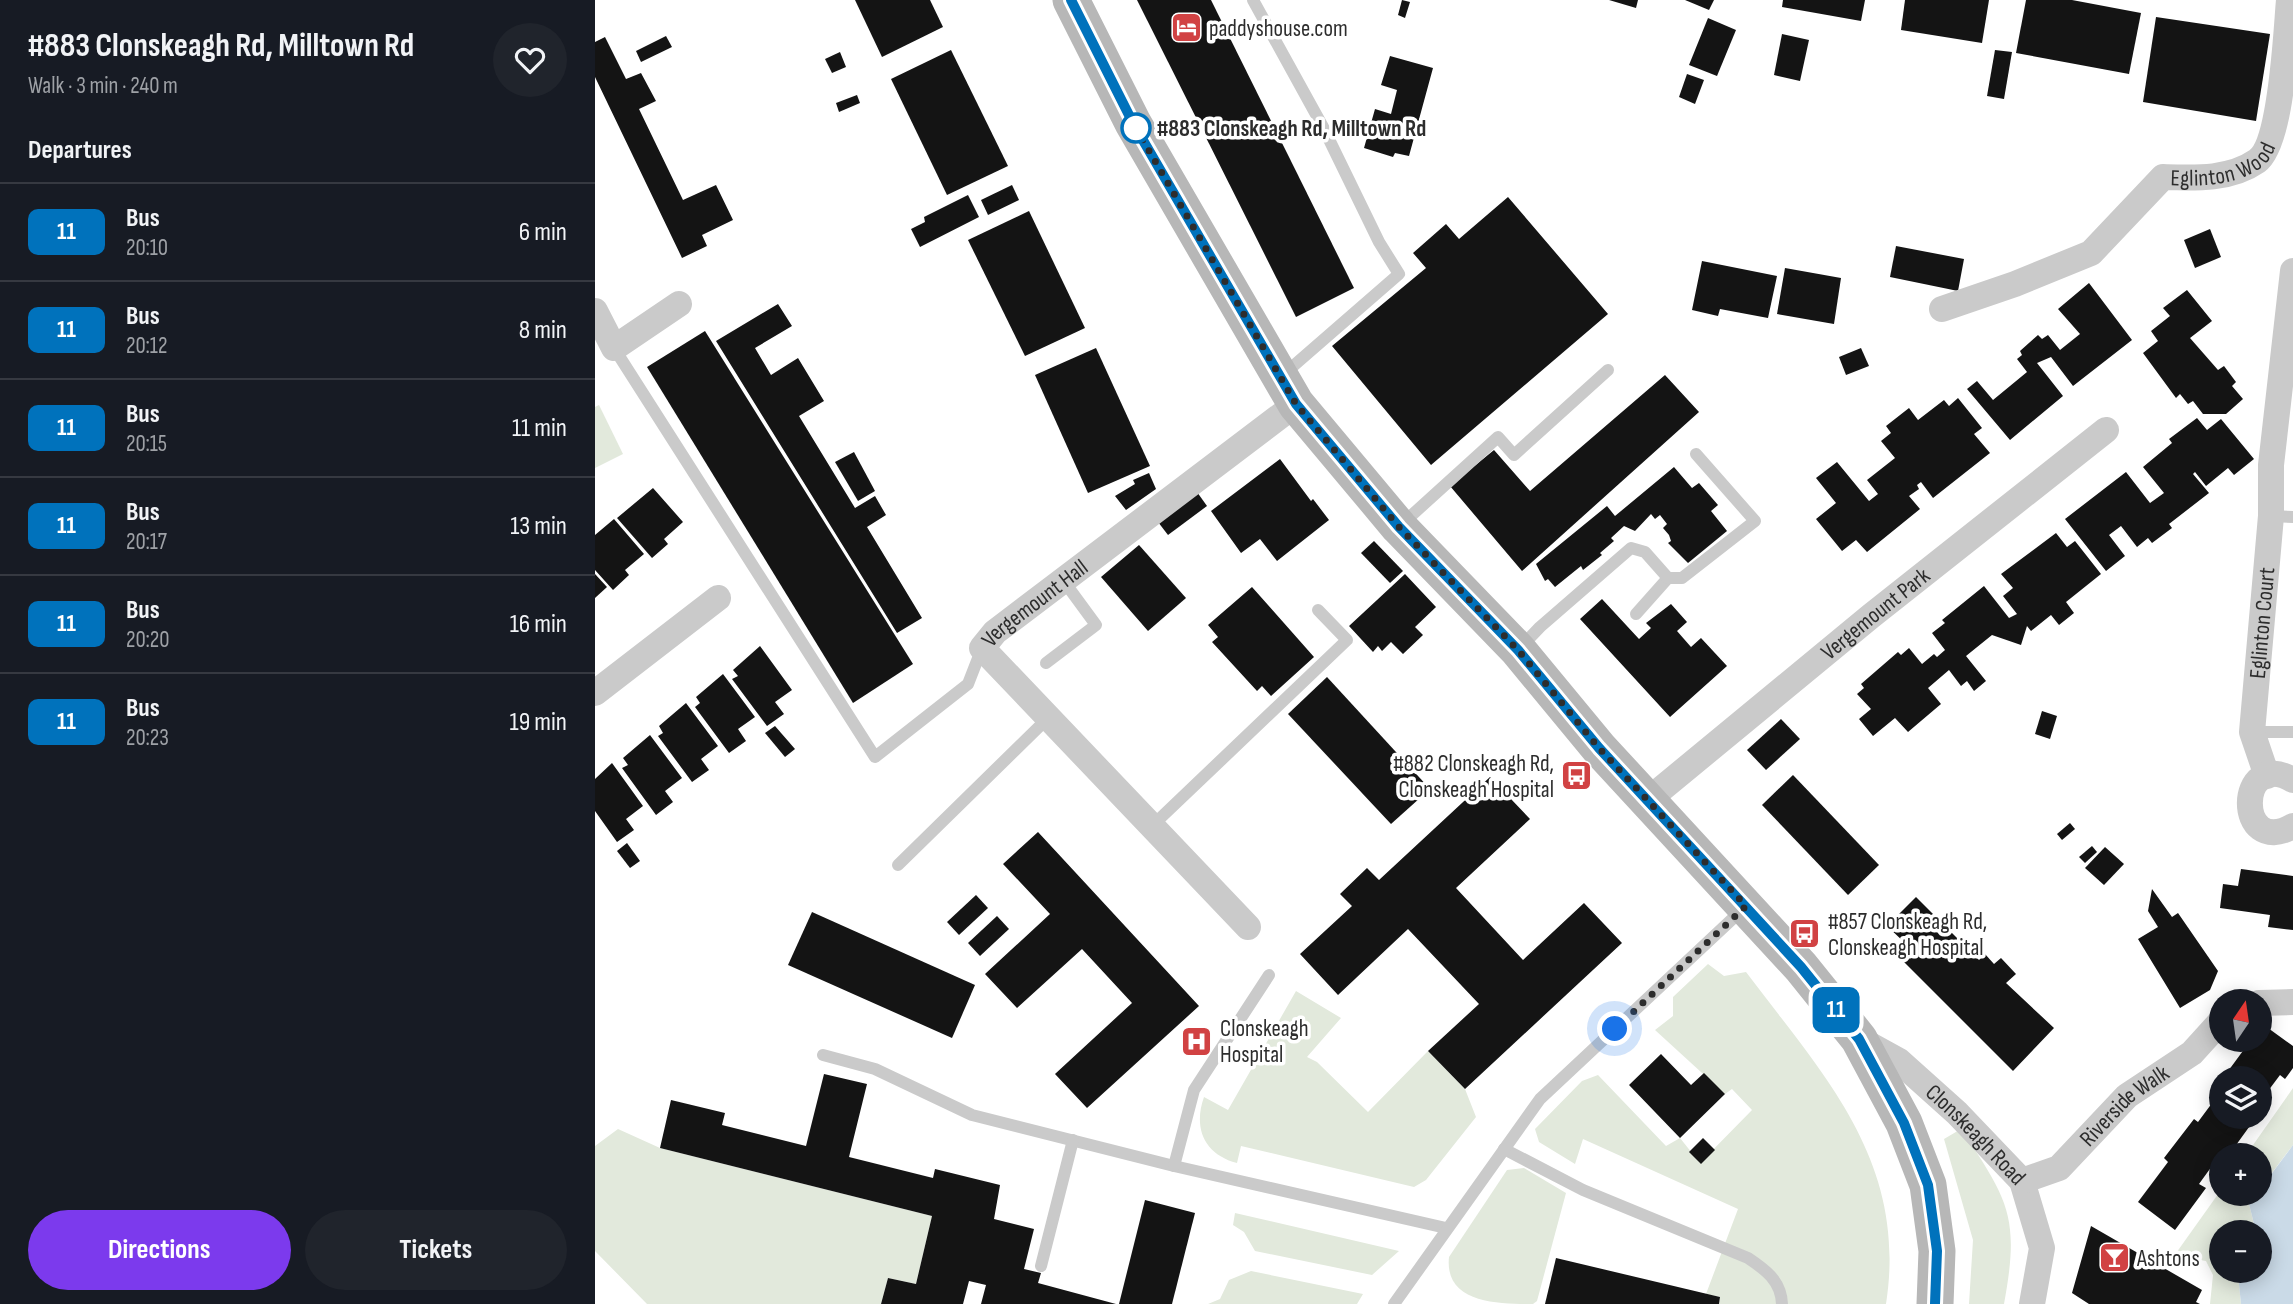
<!DOCTYPE html>
<meta charset="utf-8">
<style>
:root{--surface:#171b24;--page:#20242c;--text:#f1f3f6;--muted:#9ea1a6;--line:#363941;--accent:#7c3aed}
body{margin:0;font-family:"Sofia Sans Condensed",sans-serif;background:var(--page);color:var(--text);height:100vh;display:flex;flex-direction:column;font-size:26px;white-space:nowrap}
*{box-sizing:border-box;margin:0}
p{font-size:23px;color:var(--muted)}
.icon{flex:none;width:38px;height:38px;fill:none;stroke:currentColor;stroke-width:2;stroke-linecap:round;stroke-linejoin:round}
.map{position:relative;flex:1;overflow:hidden}
.panel{display:flex;flex-direction:column;background:var(--surface);width:595px}
.panel>*{flex:none}
.badge{padding:0 14px;border-radius:10px;font-size:24px;line-height:46px}
.needle{width:46px;rotate:13deg}
.controls{position:absolute;left:1614px;top:989px;display:grid;gap:14px}
.controls a{display:grid;place-items:center;width:63px;height:63px;border-radius:50%;background:var(--surface);box-shadow:0 4px 18px #0003;font-size:35px}
.you{position:absolute;width:35px;height:35px;margin:-18px;border:5px solid #fff;border-radius:50%;background:#1a73e8;box-shadow:0 0 0 10px #1a73e833}
.map>.badge{position:absolute;translate:-50% -50%;box-shadow:0 0 0 4px #fff}
h2{padding:0 28px;font-size:26px;line-height:63px}
.round{display:grid;place-items:center;flex:none;width:74px;height:74px;border-radius:37px;background:var(--page)}
.summary{display:flex;align-items:center;justify-content:space-between;height:119px;padding:0 28px}
h1{font-size:33px;font-weight:700;line-height:52px}
.cta{display:flex;gap:14px;margin-top:auto;padding:14px 28px}
.cta a{flex:1;height:80px;border-radius:42px;background:var(--accent);color:#fff;font-size:28px;font-weight:700;line-height:80px;text-align:center}
.cta a+a{background:var(--page);color:var(--text)}
ul{padding:0;list-style:none}
li{display:flex;align-items:center;gap:21px;height:98px;padding:0 28px;border-top:2px solid var(--line)}
li div{flex:1}
li b{display:block;font-size:26px}
li em{font-style:normal}
li .badge{min-width:77px;font-weight:700;text-align:center}
main{display:flex;flex:1;min-height:0}
.map>svg:first-child{display:block}
.green{fill:#e2e9dc}
.water{fill:#cadae7}
.building{fill:#141414}
.lines{fill:none;stroke-linecap:round;stroke-linejoin:round}
.lane{stroke:#cacaca;stroke-width:12}
.street{stroke:#cacaca;stroke-width:26}
.secondary{stroke:#b7b7b7;stroke-width:37}
.line-casing{stroke:#fff;stroke-width:16}
.line{stroke:#0072bc;stroke-width:10}
.walk{stroke:#2d2d2d;stroke-width:7;stroke-dasharray:0 12.6}
.stop-dot{fill:#fff;stroke:#0072bc;stroke-width:3.5}
.labels{text-anchor:middle;stroke-width:7;stroke-linejoin:round;paint-order:stroke}
.poi-label{font-size:23px;fill:#2d2d2d;stroke:#fff;text-anchor:start}
.stop-label{font-size:23px;font-weight:bold;fill:#2d2d2d;stroke:#fff;text-anchor:start}
.street-label{font-size:23px;fill:#2d2d2d;stroke:#fff}
</style>
<main>
<section class="panel">
<div class="summary"><div><h1>#883 Clonskeagh Rd, Milltown Rd</h1><p>Walk · 3 min · 240 m</p></div><a class="round"><svg class="icon" aria-label="heart" viewBox="0 0 24 24"><path d="M12 20l-8-8c-3-5 5-10 8-4 3-6 11-1 8 4z"/></svg></a></div>
<h2>Departures</h2>
<ul>
<li><span class="badge" style="background:#0072bc;color:#fff">11</span><div><b>Bus</b><p>20:10</p></div><em>6 min</em></li>
<li><span class="badge" style="background:#0072bc;color:#fff">11</span><div><b>Bus</b><p>20:12</p></div><em>8 min</em></li>
<li><span class="badge" style="background:#0072bc;color:#fff">11</span><div><b>Bus</b><p>20:15</p></div><em>11 min</em></li>
<li><span class="badge" style="background:#0072bc;color:#fff">11</span><div><b>Bus</b><p>20:17</p></div><em>13 min</em></li>
<li><span class="badge" style="background:#0072bc;color:#fff">11</span><div><b>Bus</b><p>20:20</p></div><em>16 min</em></li>
<li><span class="badge" style="background:#0072bc;color:#fff">11</span><div><b>Bus</b><p>20:23</p></div><em>19 min</em></li>
</ul>
<div class="cta"><a>Directions</a><a>Tickets</a></div>
</section>
<div class="map">
<svg width="1698" height="1304" viewBox="0 0 1698 1304">
<rect width="100%" height="100%" fill="#fff"/>
<g class="green">
<polygon points="4,405 28,454 0,468 0,407"/>
<path d="M 1113,964 L 1129,976 L 1151,972 C 1230,1077 1313,1162 1291,1304 L 1124,1304 L 1125,1297 L 1111,1294 L 1143,1209 L 988,1139 L 980,1164 L 944,1142 L 940,1129 L 987,1081 L 1003,1075 L 1071,1146 L 1085,1138 L 1105,1163 L 1157,1110 L 1137,1089 L 1130,1094 L 1060,1030 L 1078,1016 L 1078,997 Z"/>
<path d="M 701,991 L 746,1018 L 712,1057 L 722,1062 L 773,1112 L 833,1051 L 870,1089 L 881,1117 L 831,1180 L 819,1187 L 646,1146 L 642,1163 C 609,1154 598,1128 609,1097 L 633,1110 Z"/>
<polygon points="1698,1088 1698,1145 1664,1190 1664,1155 1651,1155"/>
<polygon points="23,1129 65,1148 337,1216 321,1284 293,1278 286,1304 52,1304 0,1251 0,1146"/>
<path d="M 1366,1129 C 1414,1201 1425,1217 1409,1304 L 1374,1304 L 1378,1240 L 1349,1139 Z"/>
<path d="M 929,1168 L 971,1193 L 942,1301 L 938,1304 C 904,1304 849,1304 854,1257 L 912,1170 Z"/>
<polygon points="1626,1190 1626,1194 1661,1194 1654,1204 1661,1232 1626,1232 1626,1270 1647,1271 1643,1275 1646,1304 1615,1304 1618,1275 1611,1261 1579,1256"/>
<polygon points="640,1213 804,1251 777,1275 660,1251 649,1232 638,1225"/>
<polygon points="656,1271 768,1294 762,1304 613,1304 625,1299 634,1280"/>
</g>
<polygon class="water" points="1698,1145 1698,1304 1646,1304 1643,1275 1647,1271 1664,1270 1664,1256 1667,1253 1664,1232 1661,1232 1654,1204"/>
<g class="building">
<polygon points="260,0 335,0 348,27 287,57"/>
<polygon points="542,0 616,0 759,288 701,317"/>
<polygon points="807,0 815,2 810,18 803,15"/>
<polygon points="1014,0 1043,0 1041,8"/>
<polygon points="1090,0 1119,0 1114,10"/>
<polygon points="1188,0 1270,0 1266,21 1187,7"/>
<polygon points="1310,0 1394,0 1387,43 1306,30"/>
<polygon points="1431,0 1477,0 1546,13 1534,74 1421,53"/>
<polygon points="1561,17 1675,34 1661,121 1548,102"/>
<polygon points="1113,18 1141,30 1122,76 1094,65"/>
<polygon points="1187,34 1214,40 1205,81 1179,75"/>
<polygon points="71,36 77,47 46,62 41,51"/>
<polygon points="10,37 31,79 46,73 61,101 44,109 88,200 121,185 138,220 107,235 112,246 87,258 0,77 0,42"/>
<polygon points="356,50 413,166 352,195 296,79"/>
<polygon points="1400,50 1417,52 1409,99 1392,96"/>
<polygon points="245,52 251,67 237,73 230,59"/>
<polygon points="795,56 838,68 814,156 800,153 798,157 769,148 780,109 796,114 802,90 786,85"/>
<polygon points="1092,74 1109,80 1100,104 1084,97"/>
<polygon points="262,95 265,103 244,112 241,103"/>
<polygon points="417,185 424,200 393,215 386,200"/>
<polygon points="373,195 384,217 325,247 316,229 330,222 329,217"/>
<polygon points="913,197 1013,314 836,465 737,346 831,268 818,253 851,224 864,239"/>
<polygon points="434,211 490,328 430,356 373,240"/>
<polygon points="1615,229 1626,257 1600,268 1589,240"/>
<polygon points="1301,246 1369,259 1363,291 1295,277"/>
<polygon points="1107,261 1182,276 1173,318 1125,309 1123,316 1097,310"/>
<polygon points="1190,268 1246,278 1239,324 1182,314"/>
<polygon points="1494,283 1537,340 1478,386 1456,357 1442,363 1468,396 1415,440 1372,389 1382,381 1398,400 1432,372 1422,359 1427,355 1425,351 1443,335 1447,339 1453,335 1465,350 1485,334 1463,309"/>
<polygon points="1592,290 1617,321 1595,338 1623,370 1629,366 1641,382 1637,386 1648,399 1631,414 1608,414 1598,401 1593,404 1585,394 1581,398 1548,353 1563,341 1556,331 1575,316 1568,308"/>
<polygon points="183,304 197,326 160,348 176,375 203,358 229,401 204,416 260,508 280,496 291,515 272,527 327,618 302,633 121,341"/>
<polygon points="110,331 318,664 258,703 52,367"/>
<polygon points="501,348 555,466 493,493 440,375"/>
<polygon points="1266,348 1274,366 1251,375 1244,357"/>
<polygon points="1070,375 1104,412 927,571 855,486 899,450 935,491"/>
<polygon points="1363,398 1387,428 1379,434 1395,453 1338,498 1326,482 1322,485 1324,489 1314,496 1325,509 1272,552 1261,540 1247,551 1221,519 1241,503 1221,478 1242,462 1274,501 1283,494 1272,480 1300,458 1286,441 1296,433 1291,426 1314,408 1323,420 1349,400 1354,406"/>
<polygon points="1602,418 1612,430 1626,419 1659,459 1639,475 1633,468 1611,486 1600,472 1598,474 1614,493 1574,524 1577,528 1557,543 1553,538 1542,547 1526,526 1514,535 1530,556 1511,571 1470,519 1531,472 1555,503 1569,493 1548,467 1577,443 1574,439"/>
<polygon points="259,452 280,491 263,501 240,462"/>
<polygon points="685,459 716,501 718,499 734,520 682,561 665,539 646,553 616,511"/>
<polygon points="1079,467 1097,488 1104,483 1123,505 1116,511 1132,531 1093,563 1073,543 1076,541 1074,535 1068,528 1072,524 1065,515 1060,519 1056,514 1040,531 1029,526 1016,538 1019,541 1005,553 1007,555 988,570 986,566 960,587 953,579 950,581 941,564 1012,506 1020,516"/>
<polygon points="554,473 561,489 531,510 520,496 540,484 538,480"/>
<polygon points="58,488 88,522 69,539 73,544 57,558 22,518"/>
<polygon points="602,492 612,506 573,535 563,522"/>
<polygon points="19,519 49,554 30,570 34,575 18,590 0,570 0,535"/>
<polygon points="1461,533 1472,547 1480,541 1506,574 1471,602 1479,613 1464,625 1456,615 1436,631 1432,626 1426,645 1397,635 1371,656 1391,681 1379,691 1372,681 1366,686 1354,670 1333,688 1346,704 1313,732 1300,718 1278,736 1264,719 1276,709 1262,694 1269,688 1266,684 1303,652 1306,655 1314,648 1327,664 1339,654 1342,657 1350,650 1337,633 1350,623 1347,620 1389,586 1414,618 1422,614 1408,596 1418,588 1406,574"/>
<polygon points="779,541 808,571 795,583 766,553"/>
<polygon points="544,545 591,598 553,631 506,577"/>
<polygon points="0,574 12,587 0,598"/>
<polygon points="810,574 841,607 820,627 828,635 808,654 796,642 787,651 783,646 778,652 754,626"/>
<polygon points="657,587 719,657 676,696 667,686 662,691 617,642 623,637 613,625"/>
<polygon points="1007,599 1044,639 1056,628 1051,623 1076,604 1092,622 1082,631 1096,647 1106,638 1132,666 1075,717 985,619"/>
<polygon points="165,646 197,690 180,702 189,714 172,726 137,679 143,676 138,670"/>
<polygon points="128,674 160,717 143,729 151,741 134,753 100,707 105,703 101,697"/>
<polygon points="732,677 835,789 796,824 693,714"/>
<polygon points="91,703 123,746 106,759 114,770 97,782 63,736 68,733 64,726"/>
<polygon points="1447,711 1462,716 1455,739 1440,734"/>
<polygon points="1186,719 1205,739 1171,770 1152,750"/>
<polygon points="180,726 200,749 190,757 170,733"/>
<polygon points="55,735 87,778 70,791 78,802 61,815 27,768 33,765 28,758"/>
<polygon points="17,763 48,806 31,819 39,830 22,842 0,811 0,779"/>
<polygon points="1198,775 1284,865 1253,895 1167,805"/>
<polygon points="895,777 935,819 861,888 928,960 989,903 1027,943 870,1089 833,1051 884,1004 813,929 743,995 705,954 757,906 745,894 772,868 784,880"/>
<polygon points="1475,823 1480,829 1467,840 1462,834"/>
<polygon points="443,832 604,1006 492,1108 460,1074 537,1003 487,949 422,1008 390,974 455,914 408,864"/>
<polygon points="32,843 45,861 35,868 22,851"/>
<polygon points="1497,846 1502,852 1490,863 1484,857"/>
<polygon points="1510,847 1529,864 1509,885 1490,868"/>
<polygon points="1646,869 1698,876 1698,930 1673,927 1675,915 1625,908 1628,884 1643,886"/>
<polygon points="1557,889 1577,917 1583,913 1623,971 1615,990 1585,1008 1543,939 1563,927 1553,911"/>
<polygon points="381,895 393,908 364,935 352,922"/>
<polygon points="1321,897 1384,960 1390,954 1399,964 1406,958 1421,974 1411,983 1459,1028 1418,1071 1300,953 1310,943 1292,926"/>
<polygon points="217,912 380,985 357,1038 193,965"/>
<polygon points="402,916 414,929 385,956 373,943"/>
<polygon points="1673,1028 1698,1046 1698,1068 1690,1079 1685,1075 1664,1103 1664,1078 1628,1078 1653,1044 1658,1048"/>
<polygon points="1066,1054 1096,1085 1109,1073 1130,1094 1085,1138 1034,1085"/>
<polygon points="229,1074 272,1084 254,1157 338,1178 340,1169 405,1185 399,1219 439,1229 429,1269 446,1273 443,1283 521,1304 386,1304 391,1285 374,1281 368,1304 286,1304 293,1278 321,1284 337,1216 65,1148 76,1100 130,1113 127,1125 211,1146"/>
<polygon points="1626,1091 1626,1116 1662,1116 1636,1152 1630,1148 1604,1184 1611,1188 1580,1230 1543,1202 1573,1162 1569,1158 1599,1119 1603,1122"/>
<polygon points="1108,1138 1120,1150 1106,1164 1094,1152"/>
<polygon points="550,1200 600,1213 577,1304 524,1304"/>
<polygon points="1496,1226 1607,1290 1601,1302 1605,1304 1494,1304 1477,1293"/>
<polygon points="961,1258 1125,1297 1124,1304 950,1304"/>
</g>
<g class="lines">
<g class="lane">
<polyline points="658,0 728,127 784,242 804,274 689,374"/>
<polyline points="19,348 280,757 373,684 387,648"/>
<polyline points="1676,516 1698,517"/>
<polyline points="807,524 903,437 919,455 1013,370"/>
<polyline points="1041,614 1073,578"/>
<polyline points="924,649 945,627 1036,548 1050,552 1073,578 1087,578 1160,521 1101,454"/>
<polyline points="451,663 501,625 468,580"/>
<polyline points="1657,732 1698,732"/>
<polyline points="557,826 752,640 723,610"/>
<polyline points="303,865 453,718"/>
<polyline points="228,1055 280,1069 377,1115 579,1166 851,1228"/>
<path d="M 909,1149 L 988,1190 L 1153,1258 C 1171,1270 1186,1281 1187,1304"/>
<polyline points="579,1166 599,1090 674,975"/>
<polyline points="446,1266 478,1140"/>
<polyline points="799,1304 945,1099 1148,909"/>
</g>
<g class="street">
<path id="s1" d="M 1347,309 L 1420,284 L 1496,253 L 1568,177 C 1599,178 1635,180 1662,161 C 1687,143 1691,32 1694,0"/>
<polyline points="0,311 19,348 84,304"/>
<polyline points="0,693 123,598"/>
<path id="s2" d="M 1672,776 L 1657,732 L 1676,516 L 1676,465 L 1698,271"/>
<path d="M 1698,780 C 1641,747 1640,859 1698,826"/>
<path id="s3" d="M 1053,800 L 1276,616 L 1511,430"/>
<path id="s4" d="M 653,927 L 387,648 L 400,632 L 701,404"/>
<polyline points="1664,1003 1698,1002"/>
<path id="s5" d="M 1264,1039 L 1304,1061 L 1362,1113 L 1427,1181 L 1447,1248 L 1437,1304"/>
<path id="s6" d="M 1427,1181 L 1464,1168 L 1532,1096 L 1597,1053 L 1626,1021"/>
</g>
<polyline class="secondary" points="476,0 538,123 701,404 804,527 923,650 1004,748 1206,967 1264,1039 1309,1123 1333,1185 1342,1251 1340,1304"/>
</g>
<g class="lines">
<defs>
<polyline id="line" points="476,0 538,123 701,404 804,527 923,650 1004,748 1206,967 1264,1039 1309,1123 1333,1185 1342,1251 1340,1304"/>
</defs>
<use href="#line" class="line-casing"/>
<use href="#line" class="line"/>
<polyline class="walk" points="541,128 538,123 701,404 804,527 923,650 1004,748 1151,906 1020,1029"/>
</g>
<defs>
<symbol id="hotel-square" viewBox="-11 -11 22 22"><rect x="-9" y="-9" width="18" height="18" rx="4" fill="#d14243" stroke="#fff"/><path d="M-6-4.5h1.5V1H6V5H4.5V3h-9V5H-6ZM-4 0a1.8 1.8 0 1 1 3.6 0ZM.5 0V-2.5h3Q6-2.5 6 0Z" fill="#fff"/></symbol>
<symbol id="bus-square" viewBox="-11 -11 22 22"><rect x="-9" y="-9" width="18" height="18" rx="4" fill="#d14243" stroke="#fff"/><path d="M-5-6H5V4H4V6H2V4H-2V6H-4V4H-5ZM-3.5-4V0h7V-4ZM-3.5 1.2v1.5H-2V1.2ZM2 1.2v1.5H3.5V1.2Z" fill="#fff"/></symbol>
<symbol id="hospital-square" viewBox="-11 -11 22 22"><rect x="-9" y="-9" width="18" height="18" rx="4" fill="#d14243" stroke="#fff"/><path d="M-5-5h3v3.5h4V-5h3V5h-3V1.5h-4V5h-3Z" fill="#fff"/></symbol>
<symbol id="bar-square" viewBox="-11 -11 22 22"><rect x="-9" y="-9" width="18" height="18" rx="4" fill="#d14243" stroke="#fff"/><path d="M-6-5H6L.8 .8V4.5H3.5V6h-7V4.5H-.8V.8Z" fill="#fff"/></symbol>
</defs>
<g fill-rule="evenodd">
<use href="#hotel-square" x="574" y="10" width="35" height="35"/>
<use href="#bus-square" x="964" y="758" width="35" height="35"/>
<use href="#bus-square" x="1192" y="916" width="35" height="35"/>
<use href="#hospital-square" x="584" y="1024" width="35" height="35"/>
<use href="#bar-square" x="1502" y="1240" width="35" height="35"/>
</g>
<circle class="stop-dot" cx="541" cy="128" r="14"/>
<g class="labels">
<g class="poi-label">
<text x="614" y="36">paddyshouse.com</text>
<text x="959" y="771" text-anchor="end">#882 Clonskeagh Rd,<tspan x="959" dy="26">Clonskeagh Hospital</tspan></text>
<text x="1233" y="929">#857 Clonskeagh Rd,<tspan x="1233" dy="26">Clonskeagh Hospital</tspan></text>
<text x="625" y="1036">Clonskeagh<tspan x="625" dy="26">Hospital</tspan></text>
<text x="1542" y="1266">Ashtons</text>
</g>
<g class="stop-label">
<text x="562" y="136">#883 Clonskeagh Rd, Milltown Rd</text>
</g>
<g class="street-label">
<text dy="8" stroke="none"><textPath href="#s1" startOffset="327">Eglinton Wood</textPath></text>
<text dy="8" stroke="none"><textPath href="#s4" startOffset="455">Vergemount Hall</textPath></text>
<text dy="8" stroke="none"><textPath href="#s3" startOffset="294">Vergemount Park</textPath></text>
<text dy="8" stroke="none"><textPath href="#s2" startOffset="156">Eglinton Court</textPath></text>
<text dy="8" stroke="none"><textPath href="#s6" startOffset="130">Riverside Walk</textPath></text>
<text dy="8" stroke="none"><textPath href="#s5" startOffset="152">Clonskeagh Road</textPath></text>
</g>
</g>
</svg>
<div class="controls">
<a><svg class="needle" viewBox="-14 -14 28 28"><path d="M0-13l5 13h-10z" fill="#e53935"/><path d="M0 13l5-13h-10z" fill="#9ea1a6"/></svg></a>
<a><svg class="icon" aria-label="layers" viewBox="0 0 24 24"><path d="M12 4l9 5-9 5-9-5zM3 14l9 5 9-5"/></svg></a>
<a>+</a>
<a>−</a>
</div>
<div class="you" style="left:1020px;top:1029px"></div>
<b class="badge" style="left:1241px;top:1010px;background:#0072bc;color:#fff">11</b>
</div>
</main>
